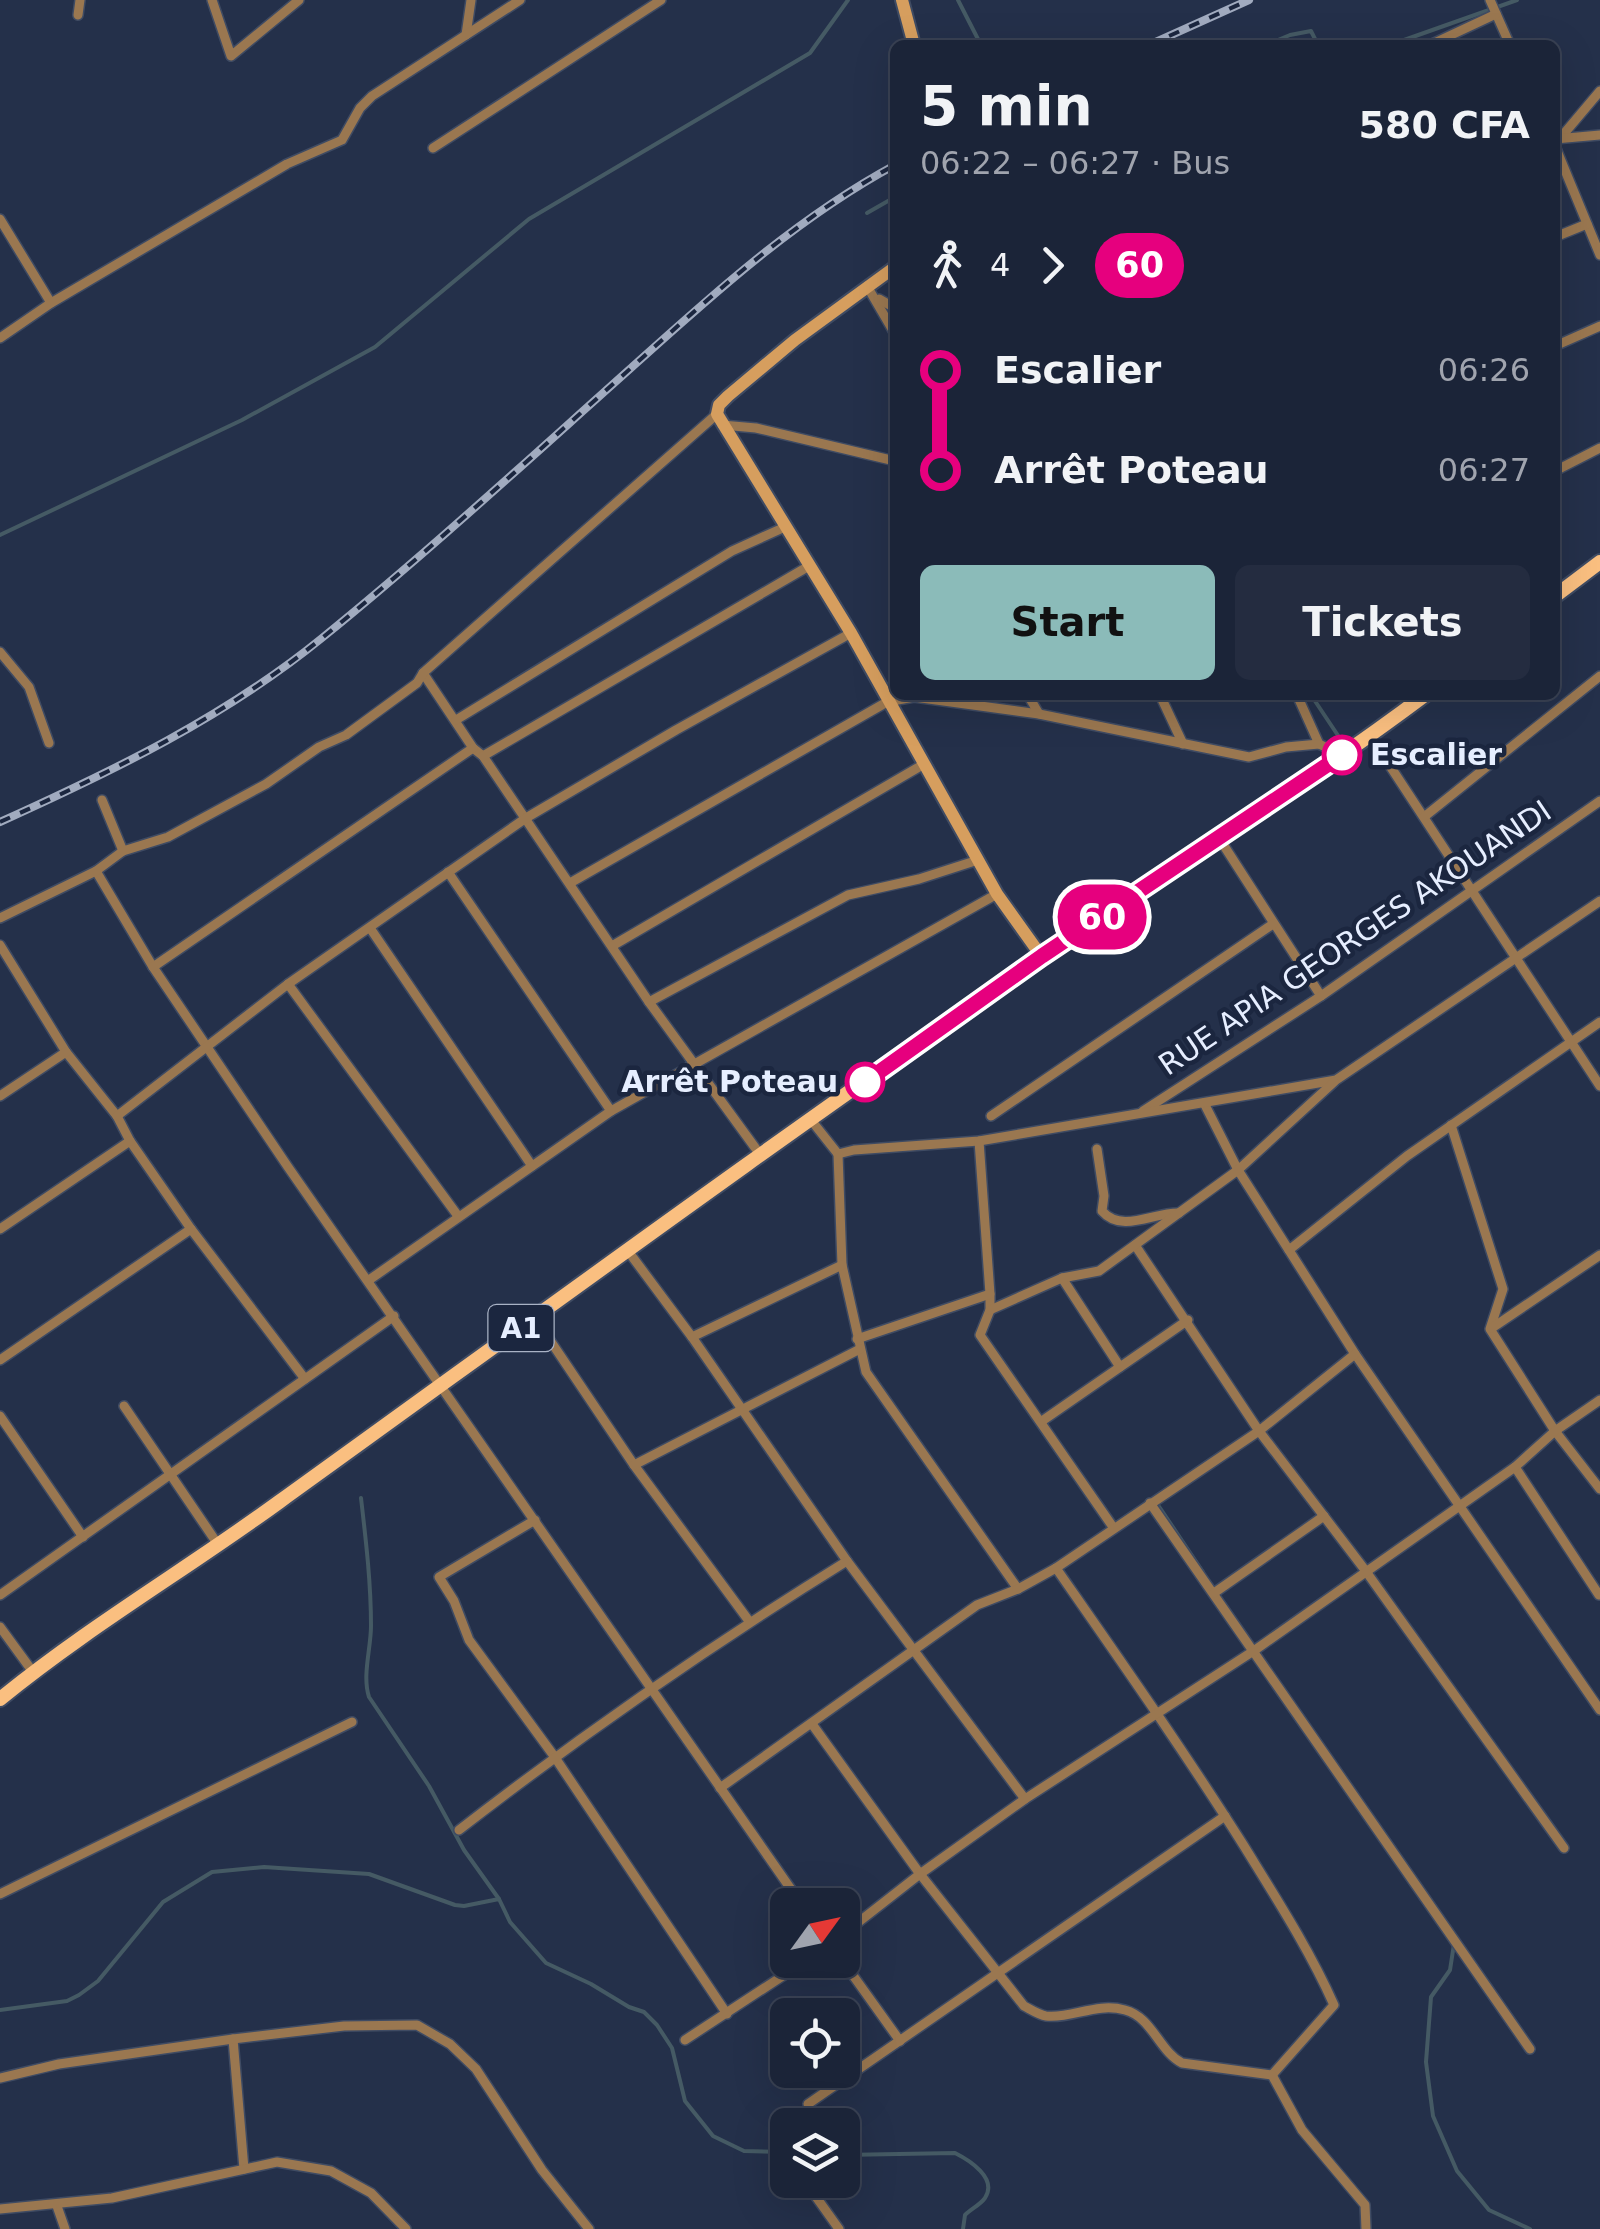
<!DOCTYPE html>
<meta charset="utf-8">
<style>
:root{--surface:#1b2438;--page:#242c40;--text:#f1f3f6;--muted:#a0a4ae;--line:#394153;--accent:#8bbbb9}
body{margin:0;font-family:"DejaVu Sans",sans-serif;background:var(--page);color:var(--text);height:100vh;display:flex;flex-direction:column;font-size:38px;white-space:nowrap}
*{box-sizing:border-box;margin:0}
p{font-size:32px;color:var(--muted)}
.icon{flex:none;width:55px;height:55px;fill:none;stroke:currentColor;stroke-width:2;stroke-linecap:round;stroke-linejoin:round}
.map{position:relative;flex:1;overflow:hidden}
.panel{position:absolute;left:890px;top:40px;width:670px;height:660px;display:flex;flex-direction:column;background:var(--surface);border-radius:15px;box-shadow:0 10px 40px #0002,0 0 0 2px var(--line)}
.panel>*{flex:none}
.badge{padding:0 20px;border-radius:32px;font-size:35px;line-height:65px}
.needle{width:65px;rotate:57deg}
.fabs{position:absolute;left:770px;top:1888px;display:grid;gap:20px}
.fabs a{display:grid;place-items:center;width:90px;height:90px;border-radius:15px;background:var(--surface);box-shadow:0 10px 40px #0002,0 0 0 2px var(--line);font-size:50px}
.map>.badge{position:absolute;translate:-50% -50%;box-shadow:0 0 0 5px #fff}
.legs{display:flex;align-items:center;gap:15px;height:110px;padding:0 30px;font-size:32px}
.legs p{margin-inline-start:auto}
.overview{display:flex;align-items:center;justify-content:space-between;height:170px;padding:0 30px}
h1{font-size:55px;font-weight:700;line-height:75px}
.button{display:flex;gap:20px;margin-top:auto;padding:20px 30px}
.button a{flex:1;height:115px;border-radius:15px;background:var(--accent);color:#111;font-size:40px;font-weight:700;line-height:115px;text-align:center}
.button a+a{background:var(--page);color:var(--text)}
ul{padding:0 30px;list-style:none}
li{display:flex;align-items:center;gap:35px;height:100px;font-size:38px}
li i{display:grid;place-items:center;width:15px;height:100%;margin:0 12px;background:currentColor}
li i::after{content:'';width:25px;height:25px;margin:-12px;border:8px solid;border-radius:50%;background:var(--surface)}
li p{margin-inline-start:auto}
li:first-child i{background:linear-gradient(#0000 50%,currentColor 0)}
li:last-child i{background:linear-gradient(currentColor 50%,#0000 0)}
.map>svg:first-child{display:block}
.lines{fill:none;stroke-linecap:round;stroke-linejoin:round}
.stream{stroke:#455a64;stroke-width:4}
.street-casing{stroke:#3f4b63;stroke-width:12}
.secondary-casing{stroke:#3f4b63;stroke-width:16}
.primary-casing{stroke:#3f4b63;stroke-width:18}
.street{stroke:#9a7750;stroke-width:9}
.secondary{stroke:#d69e5e;stroke-width:12}
.primary{stroke:#fabf80;stroke-width:14}
.rail-casing{stroke:#a1abbf;stroke-width:8}
.rail{stroke:#1b263f;stroke-width:4;stroke-dasharray:11;stroke-linecap:butt}
.line-1-casing{stroke:#fff;stroke-width:22}
.line-1{stroke:#e6007e;stroke-width:15}
.stop-1-dot{fill:#fff;stroke:#e6007e;stroke-width:5}
.labels{text-anchor:middle;stroke-width:9;stroke-linejoin:round;paint-order:stroke}
.shield{fill:#1b263f;stroke:#a9b2c5;stroke-width:2.5}
.shield-label{font-size:28px;font-weight:bold;fill:#e6eeff}
.stop-label{font-size:30px;font-weight:bold;fill:#e6eeff;stroke:#1b263f;text-anchor:start}
.street-label{font-size:30px;fill:#e6eeff;stroke:#1b263f}
</style>
<div class="map">
<svg width="1600" height="2229" viewBox="0 0 1600 2229">
<rect width="100%" height="100%" fill="#24304a"/>
<g class="lines">
<g class="stream">
<polyline points="958,0 981,45"/>
<polyline points="1266,45 1290,35 1311,31 1318,45"/>
<polyline points="1390,45 1517,0"/>
<polyline points="867,213 895,197"/>
<polyline points="0,535 242,420 375,347 529,219 810,53 848,0"/>
<polyline points="1311,695 1339,737"/>
<path d="M 361,1498 C 366,1541 371,1583 371,1626 C 371,1648 362,1676 369,1697 L 429,1786 L 464,1850 L 499,1899"/>
<polyline points="1158,1505 1203,1572"/>
<polyline points="1454,1944 1450,1970 1431,1997 1426,2062 1433,2116 1457,2171 1489,2210 1530,2229"/>
<polyline points="0,2010 67,2001 79,1995 98,1981 163,1902 212,1872 264,1867 369,1874 455,1905 464,1906 499,1899 510,1922 546,1963 591,1984 629,2007 644,2012 657,2025 672,2048 685,2101 713,2136 744,2151 788,2152"/>
<path d="M 842,2155 L 955,2153 C 969,2160 998,2178 985,2198 C 980,2205 971,2209 965,2215 L 963,2229"/>
</g>
<defs>
<g id="street">
<polyline points="212,0 231,56 299,0"/>
<polyline points="1490,0 1510,45"/>
<polyline points="78,15 80,0"/>
<polyline points="466,35 471,0"/>
<polyline points="1430,45 1496,14"/>
<polyline points="1562,136 1600,91"/>
<polyline points="1555,139 1600,135"/>
<polyline points="1555,146 1600,255"/>
<polyline points="433,148 661,0"/>
<polyline points="0,219 51,303"/>
<polyline points="1555,237 1587,224"/>
<polyline points="867,286 895,334"/>
<polyline points="879,299 895,308"/>
<polyline points="0,338 51,303 287,164 342,140 360,108 372,96 520,0"/>
<polyline points="1555,346 1600,326"/>
<polyline points="722,425 756,428 895,461"/>
<polyline points="1555,471 1600,448"/>
<polyline points="0,652 29,687 49,743"/>
<polyline points="423,673 473,748 483,756 649,1002 759,1153"/>
<polyline points="1028,695 1039,714"/>
<polyline points="1160,695 1183,744"/>
<polyline points="1297,695 1319,744 1342,755"/>
<polyline points="456,720 732,551 785,527"/>
<polyline points="1371,737 1600,1086"/>
<polyline points="483,756 809,566"/>
<polyline points="102,800 123,851"/>
<polyline points="1424,817 1600,676"/>
<polyline points="1219,838 1321,996"/>
<polyline points="96,871 153,967 288,1167 802,1905"/>
<polyline points="448,872 611,1111"/>
<polyline points="570,883 887,702 914,697 1039,714 1249,757 1286,747 1319,744"/>
<polyline points="0,918 96,871 123,851 168,837 266,784 319,747 346,735 417,683 423,673 717,414"/>
<polyline points="370,928 532,1166"/>
<polyline points="0,945 66,1052 117,1116 130,1141 191,1229 305,1379"/>
<polyline points="612,946 924,764"/>
<polyline points="153,967 473,748"/>
<polyline points="288,984 458,1216"/>
<polyline points="649,1002 848,895 919,879 978,860"/>
<polyline points="0,1096 66,1052"/>
<polyline points="1204,1103 1238,1170 1355,1354 1600,1710"/>
<polyline points="1143,1111 1321,996 1600,801"/>
<polyline points="117,1116 288,984 526,818 676,730 851,633"/>
<polyline points="991,1116 1273,924"/>
<polyline points="811,1120 838,1154 854,1150 979,1141 1336,1080 1600,901"/>
<polyline points="1451,1125 1503,1289 1490,1329 1555,1431 1600,1489"/>
<polyline points="979,1141 990,1294 990,1310 980,1335 1113,1527"/>
<path d="M 1097,1149 L 1104,1196 L 1102,1211 C 1122,1234 1154,1212 1179,1213"/>
<polyline points="838,1154 842,1265 866,1372 1018,1589"/>
<polyline points="0,1229 130,1141"/>
<polyline points="1135,1245 1259,1431 1365,1570 1564,1848"/>
<polyline points="1289,1250 1407,1156 1600,1022"/>
<polyline points="628,1251 692,1337 847,1561 1025,1799"/>
<polyline points="1062,1278 1120,1367"/>
<polyline points="369,1280 611,1111 997,894"/>
<polyline points="990,1310 1062,1278 1099,1271 1238,1170 1334,1082"/>
<polyline points="535,1318 634,1465 749,1621"/>
<polyline points="1492,1328 1600,1255"/>
<polyline points="692,1337 842,1265"/>
<polyline points="857,1339 990,1294"/>
<polyline points="0,1360 191,1229"/>
<polyline points="124,1406 219,1546"/>
<polyline points="0,1416 83,1537"/>
<polyline points="1042,1421 1188,1320"/>
<polyline points="634,1465 860,1349"/>
<polyline points="1515,1467 1599,1595"/>
<polyline points="1150,1503 1530,2049"/>
<polyline points="535,1520 439,1577 454,1601 469,1640 554,1756 727,2014"/>
<path d="M 1056,1568 C 1120,1660 1184,1751 1244,1846 C 1276,1898 1309,1949 1334,2005 L 1272,2075"/>
<polyline points="1214,1593 1324,1516"/>
<polyline points="0,1595 394,1316"/>
<polyline points="0,1627 33,1672"/>
<path d="M 812,1724 L 920,1874 L 1024,2006 C 1030,2009 1039,2015 1046,2016 C 1072,2019 1096,2002 1125,2010 C 1152,2017 1159,2051 1182,2063 L 1272,2075 L 1302,2130 L 1365,2205 L 1366,2229"/>
<polyline points="720,1788 977,1605 1018,1589 1056,1568 1259,1431 1355,1354"/>
<path d="M 459,1830 C 583,1734 713,1644 847,1561"/>
<polyline points="0,1894 352,1722"/>
<polyline points="842,1935 920,1874 1025,1799 1255,1650 1515,1467 1555,1431 1600,1400"/>
<polyline points="842,1960 900,2041"/>
<polyline points="233,2039 244,2169"/>
<polyline points="685,2040 807,1960"/>
<polyline points="0,2078 59,2064 233,2039 344,2026 417,2025 450,2044 476,2069 542,2170 589,2229"/>
<polyline points="808,2104 1225,1816"/>
<polyline points="804,2180 839,2229"/>
<polyline points="57,2206 65,2229"/>
<polyline points="0,2209 112,2198 277,2162 331,2171 371,2193 406,2229"/>
</g>
<g id="secondary">
<polyline points="902,0 914,45"/>
<polyline points="895,267 795,340 728,396 719,405 717,414 851,633 997,894 1042,957"/>
</g>
<g id="primary">
<polyline points="1555,596 1600,562"/>
<path d="M 0,1699 C 88,1627 187,1569 279,1502 C 533,1319 785,1134 1042,957 C 1169,869 1301,788 1425,695"/>
</g>
</defs>
<use href="#street" class="street-casing"/>
<use href="#secondary" class="secondary-casing"/>
<use href="#primary" class="primary-casing"/>
<use href="#street" class="street"/>
<use href="#secondary" class="secondary"/>
<use href="#primary" class="primary"/>
<defs>
<g id="rail">
<polyline points="1149,45 1249,0"/>
<path d="M 0,822 C 113,771 225,717 322,638 C 428,552 529,459 631,368 C 713,294 797,218 895,165"/>
</g>
</defs>
<use href="#rail" class="rail-casing"/>
<use href="#rail" class="rail"/>
</g>
<g class="lines">
<defs>
<polyline id="line-1" points="865,1082 1042,956 1342,755"/>
</defs>
<use href="#line-1" class="line-1-casing"/>
<use href="#line-1" class="line-1"/>
</g>
<g class="stop-1-dot">
<circle cx="1342" cy="755" r="18"/>
<circle cx="865" cy="1082" r="18"/>
</g>
<g class="labels">
<rect class="shield" x="488.5" y="1305" width="65" height="46" rx="8"/>
<g class="shield-label">
<text x="521" y="1338">A1</text>
</g>
<g class="stop-label">
<text x="1370" y="765">Escalier</text>
<text x="838" y="1092" text-anchor="end">Arrêt Poteau</text>
</g>
<g class="street-label">
<text transform="translate(1355 938) rotate(-34)" y="10">RUE APIA GEORGES AKOUANDI</text>
</g>
</g>
</svg>
<div class="fabs">
<a><svg class="needle" viewBox="-14 -14 28 28"><path d="M0-13l5 13h-10z" fill="#e53935"/><path d="M0 13l5-13h-10z" fill="#a0a4ae"/></svg></a>
<a><svg class="icon" aria-label="locate" viewBox="0 0 24 24"><circle cx="12" cy="12" r="6"/><path d="M12 2v4M12 18v4M2 12h4M18 12h4"/></svg></a>
<a><svg class="icon" aria-label="layers" viewBox="0 0 24 24"><path d="M12 4l9 5-9 5-9-5zM3 14l9 5 9-5"/></svg></a>
</div>
<b class="badge" style="left:1102px;top:917px;background:#e6007e;color:#fff">60</b>
<section class="panel">
<div class="overview"><div><h1>5 min</h1><p>06:22 – 06:27 · Bus</p></div><b>580 CFA</b></div>
<div class="legs"><svg class="icon" aria-label="walk" viewBox="0 0 24 24"><circle cx="13" cy="4" r="2"/><path d="M13 8l-2 6 4 7M11 14l-3 7M7 12l3-4h3l4 4"/></svg>4<svg class="icon" aria-label="forward" viewBox="0 0 24 24"><path d="M9 5l7 7-7 7"/></svg><b class="badge" style="background:#e6007e;color:#fff">60</b></div>
<ul>
<li><i style="color:#e6007e"></i><b>Escalier</b><p>06:26</p></li>
<li><i style="color:#e6007e"></i><b>Arrêt Poteau</b><p>06:27</p></li>
</ul>
<div class="button"><a>Start</a><a>Tickets</a></div>
</section>
</div>
